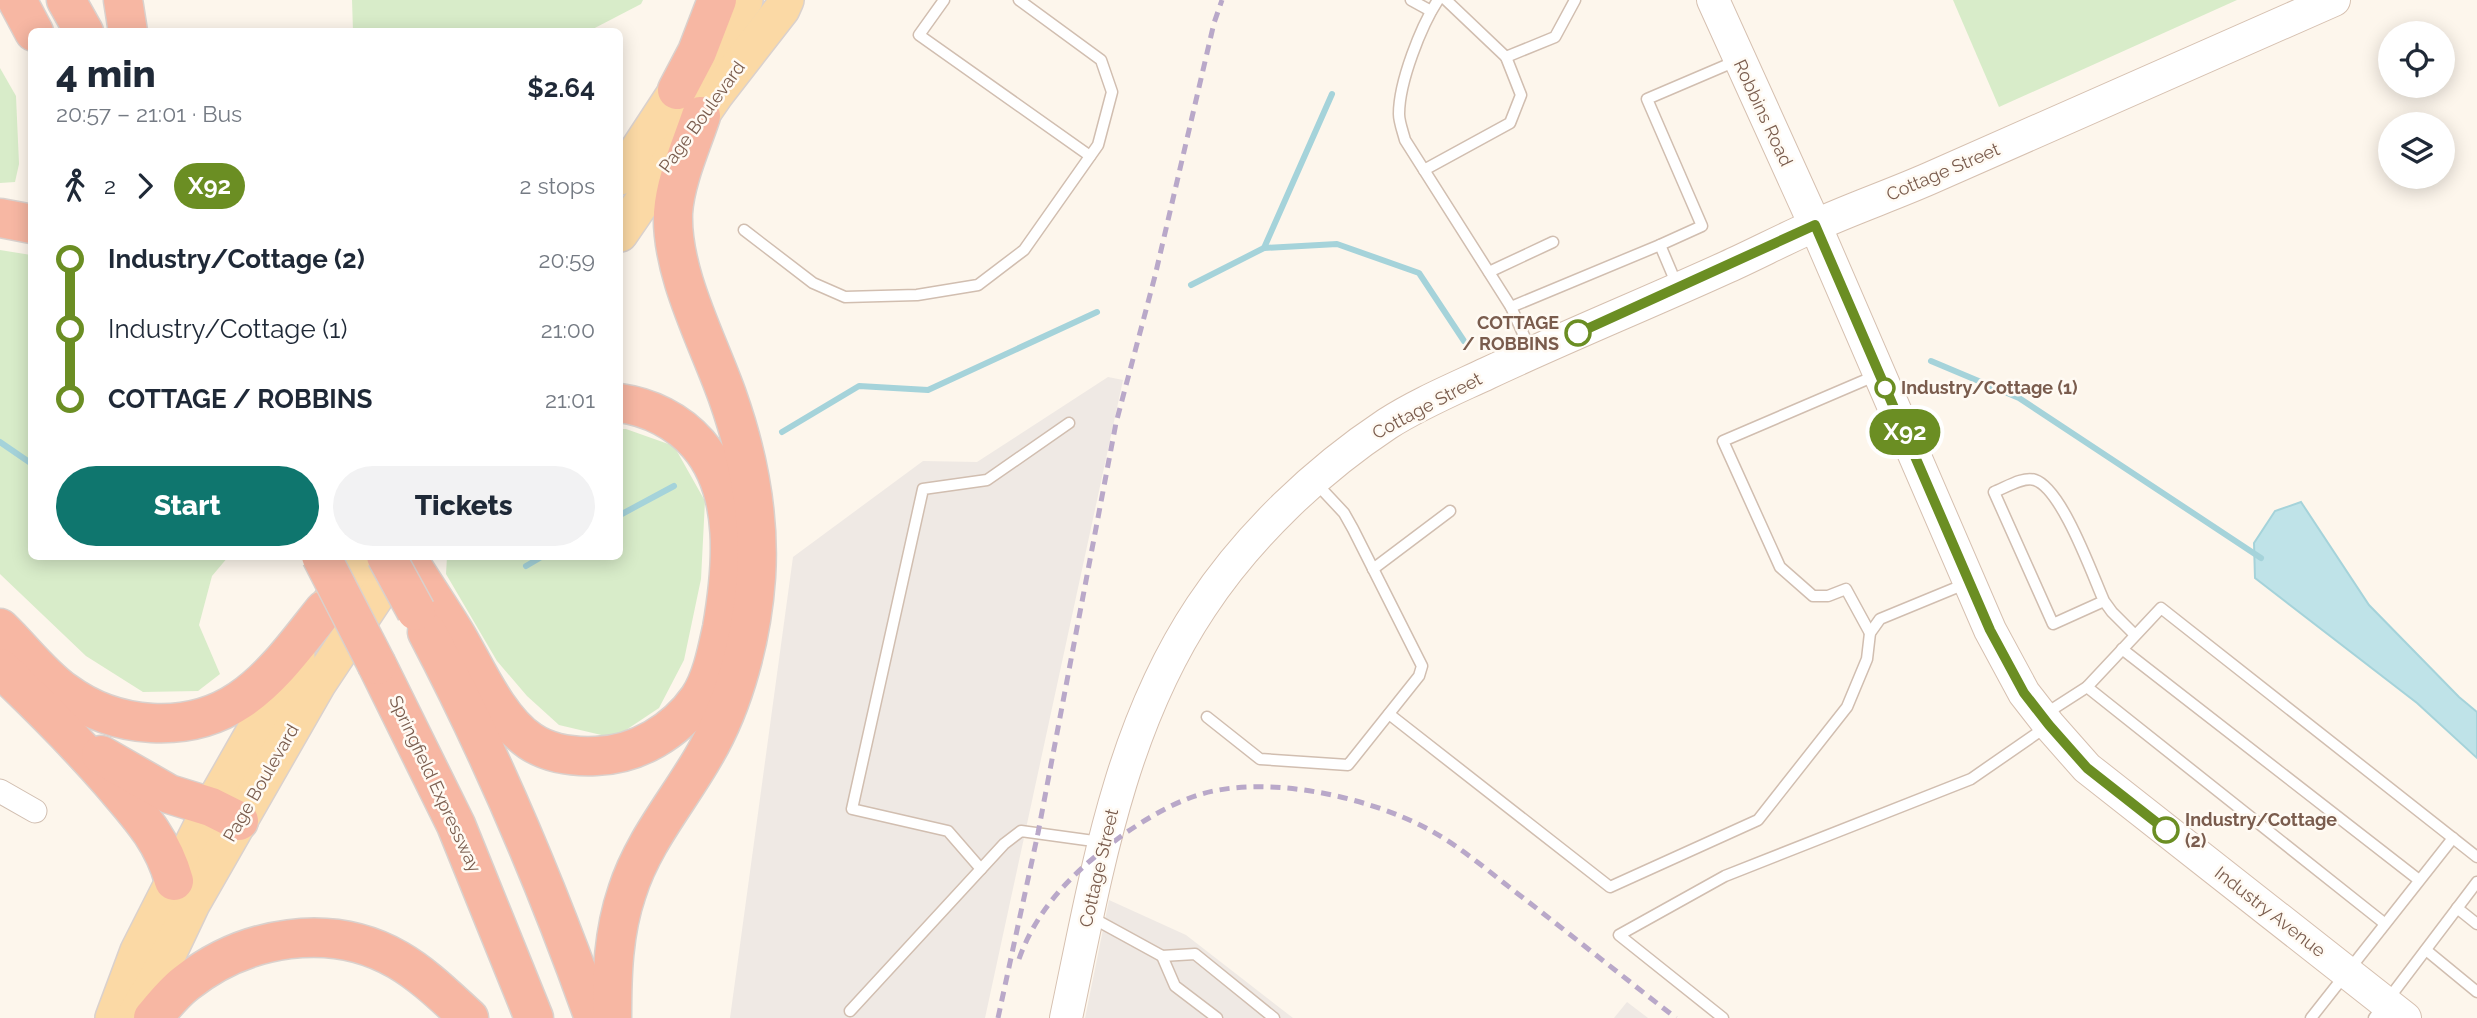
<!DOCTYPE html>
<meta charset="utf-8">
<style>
:root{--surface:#fff;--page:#f2f2f3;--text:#1f2937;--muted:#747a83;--accent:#0f766e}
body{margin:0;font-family:Raleway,sans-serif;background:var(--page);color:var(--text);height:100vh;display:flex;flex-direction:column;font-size:26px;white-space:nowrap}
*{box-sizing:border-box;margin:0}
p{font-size:23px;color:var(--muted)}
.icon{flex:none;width:38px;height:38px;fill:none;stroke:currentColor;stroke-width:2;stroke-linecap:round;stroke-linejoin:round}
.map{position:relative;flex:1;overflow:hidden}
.panel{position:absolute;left:28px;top:28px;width:595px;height:532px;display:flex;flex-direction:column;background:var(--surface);border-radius:10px;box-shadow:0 4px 18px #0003}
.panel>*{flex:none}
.badge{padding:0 14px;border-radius:23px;font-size:24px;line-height:46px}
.controls{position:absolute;left:2378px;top:21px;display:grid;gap:14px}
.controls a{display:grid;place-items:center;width:77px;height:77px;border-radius:50%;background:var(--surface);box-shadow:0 4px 18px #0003;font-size:35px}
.map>.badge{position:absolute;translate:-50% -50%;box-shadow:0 0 0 4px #fff}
.legs{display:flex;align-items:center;gap:10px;height:77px;padding:0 28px;font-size:23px}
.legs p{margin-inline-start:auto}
.overview{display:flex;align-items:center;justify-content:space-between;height:119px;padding:0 28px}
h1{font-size:38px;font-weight:800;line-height:52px}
.action{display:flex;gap:14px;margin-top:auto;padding:14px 28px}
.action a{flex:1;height:80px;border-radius:42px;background:var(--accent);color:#fff;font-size:28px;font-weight:800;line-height:80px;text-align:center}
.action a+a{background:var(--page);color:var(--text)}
ul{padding:0 28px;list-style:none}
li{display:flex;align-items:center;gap:24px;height:70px;font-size:26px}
li i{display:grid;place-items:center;width:10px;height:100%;margin:0 9px;background:currentColor}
li i::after{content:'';width:18px;height:18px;margin:-9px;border:5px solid;border-radius:50%;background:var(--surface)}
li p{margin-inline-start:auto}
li:first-child i{background:linear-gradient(#0000 50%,currentColor 0)}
li:last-child i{background:linear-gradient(currentColor 50%,#0000 0)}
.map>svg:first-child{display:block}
.industrial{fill:#efe9e4}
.green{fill:#d8ecc9}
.water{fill:#bfe3e8;stroke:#a5d3da;stroke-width:2}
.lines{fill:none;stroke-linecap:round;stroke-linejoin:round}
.stream{stroke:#a5d3da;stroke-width:6}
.lane-casing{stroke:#d1beb0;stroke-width:13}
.street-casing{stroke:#d1beb0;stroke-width:25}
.secondary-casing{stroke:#d6c0b0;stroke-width:34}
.primary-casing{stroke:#dad1cd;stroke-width:38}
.highway-casing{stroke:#dad1cd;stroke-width:41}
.lane{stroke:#fff;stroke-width:10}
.street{stroke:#fff;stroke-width:23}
.secondary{stroke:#fff;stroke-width:32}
.primary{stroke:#fbd9a5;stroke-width:35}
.highway{stroke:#f7b7a3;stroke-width:38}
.rail{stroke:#b9a8c9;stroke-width:5;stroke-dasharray:10 7;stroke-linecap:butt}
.highway-bridge-casing{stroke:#dad1cd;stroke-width:41;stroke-linecap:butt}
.highway-bridge{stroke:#f7b7a3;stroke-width:38}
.line-1-casing{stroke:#fff;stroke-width:16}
.line-1{stroke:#6b8e23;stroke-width:10}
.stop-1-dot{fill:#fff;stroke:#6b8e23;stroke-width:3.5}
.labels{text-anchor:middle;stroke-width:5;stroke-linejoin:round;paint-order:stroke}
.street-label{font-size:18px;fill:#7a5c4d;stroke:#fffaf3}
.stop-label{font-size:18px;font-weight:bold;fill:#7a5c4d;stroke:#fffaf3;text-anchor:start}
</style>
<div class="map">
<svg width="2477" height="1018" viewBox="0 0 2477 1018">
<rect width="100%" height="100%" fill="#fdf6ec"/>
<g class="industrial">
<polygon points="1108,377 1123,380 985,1018 730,1018 793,557 923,461 977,462"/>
<polygon points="1109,900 1186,935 1293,1018 1085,1018"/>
<polygon points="1627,1002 1648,1018 1614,1018"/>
</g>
<g class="green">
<polygon points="352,0 643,0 641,4 589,31 353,31"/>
<polygon points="1953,0 2237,0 1999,107"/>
<polygon points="0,68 16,96 19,164 15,182 0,183"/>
<polygon points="0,250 31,255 32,556 228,557 212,576 199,625 220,674 198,691 143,692 86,656 0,574"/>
<polygon points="620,429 626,429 674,446 705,501 701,579 684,660 659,708 614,738 559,725 527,696 497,661 446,574 447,557 620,556"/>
</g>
<polygon class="water" points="2301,502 2369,605 2459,697 2477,712 2477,758 2417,703 2255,578 2254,543 2275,511"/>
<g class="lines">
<g class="stream">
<polyline points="1264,248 1332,94"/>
<polyline points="1191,285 1264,248 1337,244 1419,273 1464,341"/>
<polyline points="1931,361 2019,398 2261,558"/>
<polyline points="782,432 859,386 928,390 1097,312"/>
<polyline points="0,442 32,464"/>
<polyline points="620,515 674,486"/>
<polyline points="526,566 543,556"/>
</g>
<defs>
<g id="lane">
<polyline points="944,0 919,35 1090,156"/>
<polyline points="1411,0 1431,11"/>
<path d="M 1438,0 C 1421,26 1399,82 1399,114 C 1399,122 1403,132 1405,140 L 1511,307 L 1530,349"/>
<polyline points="1506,57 1555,37 1575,0"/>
<polyline points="1424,170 1510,123 1521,95 1506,57 1446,0"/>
<polyline points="744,230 813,283 845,297 917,295 978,285 1024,250 1098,145 1112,92 1101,60 1019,0"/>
<polyline points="1660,245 1702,226 1647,99 1736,61"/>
<polyline points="1489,272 1553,242"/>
<polyline points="1511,307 1660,245 1677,285"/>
<polyline points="1373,569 1450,511"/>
<path d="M 2104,601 L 2053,624 L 1994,492 C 2005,488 2023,476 2035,480 C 2062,489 2092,574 2104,601 L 2112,612 L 2135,635"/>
<polyline points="1870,633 1846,589 1828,596 1813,596 1780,567 1723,441 1877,375"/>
<polyline points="2122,649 2419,880"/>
<polyline points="2087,687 2384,923"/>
<polyline points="1389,714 1610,887 1758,820 1847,707 1867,659 1870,633 1880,619 1965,584"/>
<polyline points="2045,714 2087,687 2161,608 2477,857"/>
<polyline points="1207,717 1260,759 1348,765 1419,676 1422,666 1353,529 1344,513 1315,482"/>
<polyline points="981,869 948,831 852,809 923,489 987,480 1069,423"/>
<polyline points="2457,908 2477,924"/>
<polyline points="1089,916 1162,956 1195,954 1274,1018"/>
<polyline points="2426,950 2477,992"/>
<polyline points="1162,956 1175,986 1217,1018"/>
<polyline points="850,1011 1004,844 1021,831 1101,842"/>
<polyline points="1723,1018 1619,935 1725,876 1971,779 2046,727"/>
<polyline points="2311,1018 2453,838"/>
<polyline points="2374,1018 2477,882"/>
</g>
<polyline id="street" points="0,791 35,811"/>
<g id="secondary">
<polyline points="1713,0 1815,225 1990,630 2024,693 2049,725 2087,768 2405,1018"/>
<path d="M 1066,1018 C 1096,876 1119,730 1201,607 C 1248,536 1316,471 1387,424 C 1418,404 1454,389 1488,373 C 1567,336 1648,303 1727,267 C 1756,254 1784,239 1814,226 C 1853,208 1895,194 1935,176 C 2068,118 2201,59 2334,0"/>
</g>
<g id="primary">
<polyline points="620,177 677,90 745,0"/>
<polyline points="620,234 716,94 782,9 786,0"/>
<polyline points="324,611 362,556"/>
<polyline points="113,1018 138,951 211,807 297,656"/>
<polyline points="133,1018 156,980 192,904 318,684 403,556"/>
</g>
<g id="highway">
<polyline points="17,0 34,32"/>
<polyline points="66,0 84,32"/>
<polyline points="123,0 128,32"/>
<polyline points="677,90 697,52 717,0"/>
<polyline points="0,218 32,224"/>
<path d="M 406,556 C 421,580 437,604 452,628 C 474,663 495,717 530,741 C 549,754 573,757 596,756 C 637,755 676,731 699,698 C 712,678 717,651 722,628 C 732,570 740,492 698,444 C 678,421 649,407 620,403"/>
<path d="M 0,628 C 22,649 40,674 65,692 C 115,729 188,735 240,700 C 274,677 299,641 324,610"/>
<path d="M 427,632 C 492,756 547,886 594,1018"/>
<polyline points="377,665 456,825 534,1018"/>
<path d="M 0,668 C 39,705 75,741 110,781 C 138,814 162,838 174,881"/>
<polyline points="101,755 169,794 211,807 239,821"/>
<path d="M 153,1018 C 163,1006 173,993 186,983 C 245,936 331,921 398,960 C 424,975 447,998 469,1018"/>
<path d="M 612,1018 C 612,975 613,933 627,892 C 643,841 679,800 705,754 C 735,703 752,636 756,577 C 760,514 748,454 727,395 C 707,339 671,273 673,213 C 675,181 691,146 701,116"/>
</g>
</defs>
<use href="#lane" class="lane-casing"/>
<use href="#street" class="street-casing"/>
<use href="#secondary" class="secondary-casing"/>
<use href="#primary" class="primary-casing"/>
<use href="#highway" class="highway-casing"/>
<use href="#lane" class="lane"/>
<use href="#street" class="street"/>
<use href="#secondary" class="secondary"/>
<use href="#primary" class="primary"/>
<use href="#highway" class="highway"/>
<g class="rail">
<path d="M 1019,959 C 1039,903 1080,866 1127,832 C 1145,820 1166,807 1187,799 C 1255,771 1364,795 1428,829 C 1463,848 1494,876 1526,900 C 1576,939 1626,979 1676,1018"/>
<polyline points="998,1018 1038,833 1116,423 1155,276 1214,23 1222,0"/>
</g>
<defs>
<g id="highway-bridge">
<polyline points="321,556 377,665"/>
<polyline points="386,556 416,611"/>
</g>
</defs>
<use href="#highway-bridge" class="highway-bridge-casing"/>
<use href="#highway-bridge" class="highway-bridge"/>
</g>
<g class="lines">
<defs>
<polyline id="line-1" points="1578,333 1815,225 1990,630 2024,693 2049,725 2087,768 2166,830"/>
</defs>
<use href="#line-1" class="line-1-casing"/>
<use href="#line-1" class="line-1"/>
</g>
<g class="stop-1-dot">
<circle cx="1578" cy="333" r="12"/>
<circle cx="1885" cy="388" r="9"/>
<circle cx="2166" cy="830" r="12"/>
</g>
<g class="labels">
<g class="street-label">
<text transform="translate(1763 113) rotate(65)" y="6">Robbins Road</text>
<text transform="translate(702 117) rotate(-54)" y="6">Page Boulevard</text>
<text transform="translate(1943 172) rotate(-23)" y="6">Cottage Street</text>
<text transform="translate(1427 406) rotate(-28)" y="6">Cottage Street</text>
<text transform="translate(261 783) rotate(-60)" y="6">Page Boulevard</text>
<text transform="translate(435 784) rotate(65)" y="6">Springfield Expressway</text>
<text transform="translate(1099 868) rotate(-77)" y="6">Cottage Street</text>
<text transform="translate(2270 912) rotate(38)" y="6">Industry Avenue</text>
</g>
<g class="stop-label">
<text x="1559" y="329" text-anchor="end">COTTAGE<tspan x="1559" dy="21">/ ROBBINS</tspan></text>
<text x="1901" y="394">Industry/Cottage (1)</text>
<text x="2185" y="826">Industry/Cottage<tspan x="2185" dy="21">(2)</tspan></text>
</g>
</g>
</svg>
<div class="controls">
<a><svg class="icon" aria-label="locate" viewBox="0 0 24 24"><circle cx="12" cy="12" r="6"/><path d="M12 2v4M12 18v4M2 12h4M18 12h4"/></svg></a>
<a><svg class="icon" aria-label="layers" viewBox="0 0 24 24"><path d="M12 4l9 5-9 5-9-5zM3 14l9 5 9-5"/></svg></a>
</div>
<b class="badge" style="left:1905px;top:432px;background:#6b8e23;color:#fff">X92</b>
<section class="panel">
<div class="overview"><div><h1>4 min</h1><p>20:57 – 21:01 · Bus</p></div><b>$2.64</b></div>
<div class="legs"><svg class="icon" aria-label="walk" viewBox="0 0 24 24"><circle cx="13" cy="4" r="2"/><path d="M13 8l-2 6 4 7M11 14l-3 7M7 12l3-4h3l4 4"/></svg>2<svg class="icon" aria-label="forward" viewBox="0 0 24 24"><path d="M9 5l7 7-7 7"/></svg><b class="badge" style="background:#6b8e23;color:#fff">X92</b><p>2 stops</p></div>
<ul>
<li><i style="color:#6b8e23"></i><b>Industry/Cottage (2)</b><p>20:59</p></li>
<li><i style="color:#6b8e23"></i><span>Industry/Cottage (1)</span><p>21:00</p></li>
<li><i style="color:#6b8e23"></i><b>COTTAGE / ROBBINS</b><p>21:01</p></li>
</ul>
<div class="action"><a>Start</a><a>Tickets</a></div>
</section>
</div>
